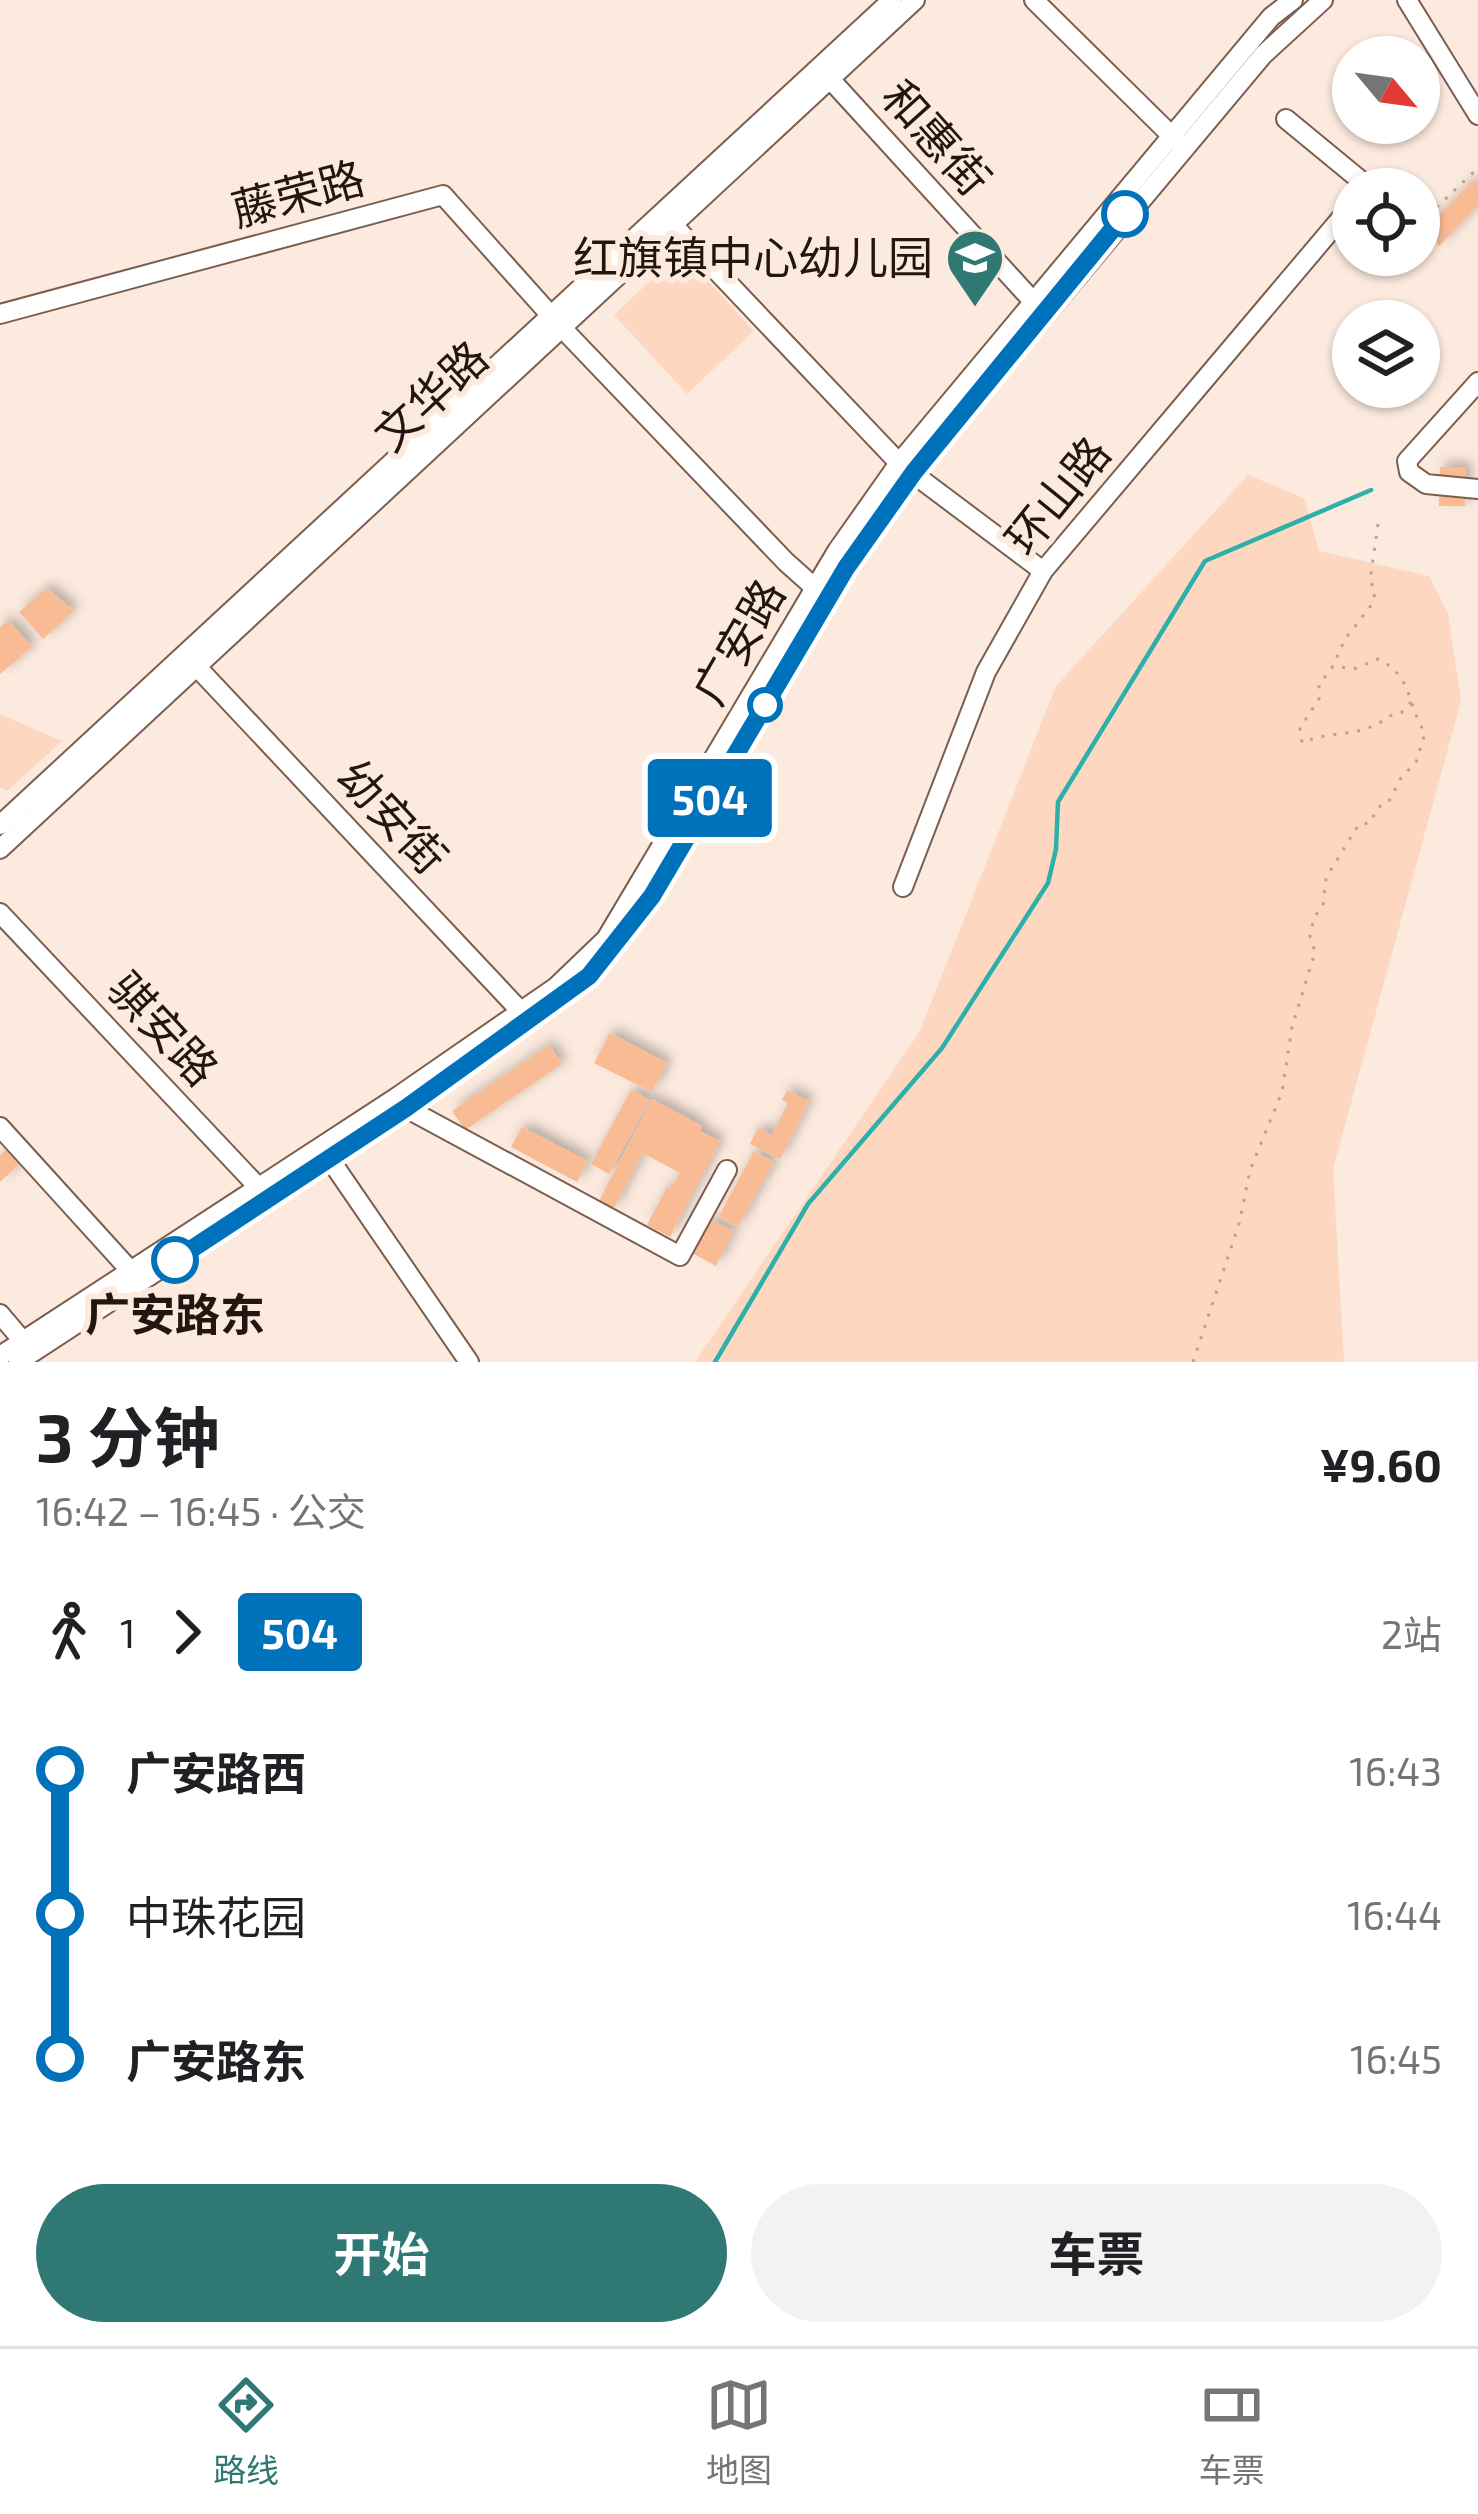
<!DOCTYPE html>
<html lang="zh">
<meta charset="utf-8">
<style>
:root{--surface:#fff;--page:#f2f2f2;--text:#202124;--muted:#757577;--line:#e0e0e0;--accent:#307874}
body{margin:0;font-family:"Exo 2","Noto Sans SC",sans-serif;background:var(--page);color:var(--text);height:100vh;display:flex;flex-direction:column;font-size:45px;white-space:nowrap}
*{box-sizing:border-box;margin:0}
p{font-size:39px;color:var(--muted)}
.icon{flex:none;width:66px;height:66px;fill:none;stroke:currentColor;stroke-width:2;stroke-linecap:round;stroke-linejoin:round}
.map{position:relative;height:1362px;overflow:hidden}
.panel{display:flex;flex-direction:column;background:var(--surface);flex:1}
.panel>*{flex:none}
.badge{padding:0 24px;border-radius:9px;font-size:42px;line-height:78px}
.needle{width:78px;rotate:119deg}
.controls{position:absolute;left:1332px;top:36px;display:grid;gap:24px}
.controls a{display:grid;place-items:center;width:108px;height:108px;border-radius:50%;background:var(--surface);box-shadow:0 3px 9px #0004;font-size:60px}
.map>.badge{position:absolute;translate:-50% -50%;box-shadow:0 0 0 6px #fff}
.legs{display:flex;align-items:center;gap:18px;height:132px;padding:0 36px;font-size:39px}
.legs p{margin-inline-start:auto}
.overview{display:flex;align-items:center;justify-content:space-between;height:204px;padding:0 36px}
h1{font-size:66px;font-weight:700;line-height:90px}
.cta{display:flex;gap:24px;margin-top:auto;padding:24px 36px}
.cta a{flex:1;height:138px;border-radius:72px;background:var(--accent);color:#fff;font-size:48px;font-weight:700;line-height:138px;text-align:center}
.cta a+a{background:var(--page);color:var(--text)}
ul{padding:0 36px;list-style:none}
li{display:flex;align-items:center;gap:42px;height:144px;font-size:45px}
li i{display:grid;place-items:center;width:18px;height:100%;margin:0 15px;background:currentColor}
li i::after{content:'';width:30px;height:30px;margin:-15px;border:9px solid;border-radius:50%;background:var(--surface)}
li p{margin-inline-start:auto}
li:first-child i{background:linear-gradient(#0000 50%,currentColor 0)}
li:last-child i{background:linear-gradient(currentColor 50%,#0000 0)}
.dock{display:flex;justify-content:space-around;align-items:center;height:168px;border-top:3px solid var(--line);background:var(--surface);font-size:33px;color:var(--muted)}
.dock a{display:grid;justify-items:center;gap:6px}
.dock .selected{color:var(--accent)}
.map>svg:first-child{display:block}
.green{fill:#fdd7c0}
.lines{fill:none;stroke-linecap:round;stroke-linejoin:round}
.stream{stroke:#2cb0a9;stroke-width:4.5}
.building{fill:#f8bb94;filter:url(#shadow)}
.minor-casing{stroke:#7a5f4f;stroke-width:22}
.path{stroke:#b4a49a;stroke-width:3;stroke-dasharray:3 9;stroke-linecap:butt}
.minor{stroke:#fff;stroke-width:18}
.line-1-casing{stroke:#fff;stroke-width:27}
.line-1{stroke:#0072bc;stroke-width:18}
.stop-1-dot{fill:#fff;stroke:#0072bc;stroke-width:6}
.labels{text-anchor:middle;stroke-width:12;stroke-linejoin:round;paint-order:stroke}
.street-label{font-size:45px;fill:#221710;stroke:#fceade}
.poi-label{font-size:45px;fill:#221710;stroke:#fceade;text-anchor:end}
.stop-label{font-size:45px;font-weight:bold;fill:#221710;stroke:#fceade}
</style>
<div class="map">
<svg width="1478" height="1362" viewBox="0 0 1478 1362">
<defs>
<filter id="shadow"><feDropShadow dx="5.5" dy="-5.5" stdDeviation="6" flood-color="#0004"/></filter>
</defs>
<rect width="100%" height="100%" fill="#fceade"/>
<g class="green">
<polygon points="681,252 754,331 687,394 614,315"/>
<polygon points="1248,475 1304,498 1319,551 1429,576 1448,614 1461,701 1333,1169 1344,1362 695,1362 920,1031 1056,686"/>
<polygon points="0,714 62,741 7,791 0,787"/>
</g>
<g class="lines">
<polyline class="stream" points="715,1362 808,1204 942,1048 1048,883 1056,849 1058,802 1205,561 1371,490"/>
</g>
<g class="building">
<polygon points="1473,180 1478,185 1478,206 1439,246 1427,228"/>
<polygon points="1440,467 1466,467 1465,506 1439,506"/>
<polygon points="47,588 74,611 43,639 19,612"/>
<polygon points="8,620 32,647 0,674 0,627"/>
<polygon points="610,1033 667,1063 652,1092 594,1063"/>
<polygon points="549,1045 562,1064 465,1130 452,1111"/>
<polygon points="631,1090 650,1100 609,1174 591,1164"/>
<polygon points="787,1090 809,1101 780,1159 750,1144 758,1128 772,1135 788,1103 782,1100"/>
<polygon points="652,1099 702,1126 700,1131 720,1141 670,1237 647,1225 667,1187 671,1189 680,1173 643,1153 613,1210 598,1203"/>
<polygon points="522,1127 588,1161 577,1182 511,1147"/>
<polygon points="8,1148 21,1163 0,1182 0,1155"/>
<polygon points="754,1151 774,1162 738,1227 719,1216"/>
<polygon points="709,1219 734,1231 716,1266 692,1253"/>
</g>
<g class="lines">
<defs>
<g id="minor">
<polyline points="1034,0 1180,144"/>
<polyline points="1407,0 1478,115"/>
<polyline points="830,79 1041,310"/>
<polyline points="1286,119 1371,189"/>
<polyline points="673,225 899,463 1043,571"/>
<polyline points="0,314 443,195 562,328 786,562 824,596"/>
<polyline points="1478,382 1407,461 1409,472 1426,484 1478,489"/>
<polyline points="197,655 196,666 527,1018"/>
<polyline points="0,825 892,0"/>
<polyline points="0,849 915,0"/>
<polyline points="903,887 986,672 1043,571 1353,204"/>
<polyline points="0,913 261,1190"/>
<polyline points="399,1099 406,1108 680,1256 727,1170"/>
<polyline points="0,1127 138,1279"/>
<polyline points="329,1158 469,1362"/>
<polyline points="0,1314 28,1347"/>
<polyline points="0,1356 397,1097 556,987 606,939 837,551 899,463 1271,17 1293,0"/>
<polyline points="18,1362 406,1108 589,976 652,896 846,569 914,472 1263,55 1323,0"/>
</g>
</defs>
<use href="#minor" class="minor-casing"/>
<g class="path">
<polyline points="1419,224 1478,168"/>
<path d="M 1378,524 L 1370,581 L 1375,591 L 1373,603 L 1345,639 L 1333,666 L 1319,685 L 1319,699 L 1300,728 L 1302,743 C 1324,732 1352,736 1373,726 C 1385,721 1387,714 1401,713 L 1413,700"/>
<path d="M 1193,1362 L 1239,1224 L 1250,1170 L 1282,1092 L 1292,1027 L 1315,952 L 1310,936 L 1314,918 L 1323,905 L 1326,878 L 1359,824 L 1370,823 L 1378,807 L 1388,803 L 1401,778 L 1416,762 L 1425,733 C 1406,704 1414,677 1378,659 L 1354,669 L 1333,666"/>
</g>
<use href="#minor" class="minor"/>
</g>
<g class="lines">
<defs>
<polyline id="line-1" points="175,1260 406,1108 589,976 652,896 846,568 914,472 1125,214"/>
</defs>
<use href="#line-1" class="line-1-casing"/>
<use href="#line-1" class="line-1"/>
</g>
<defs>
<symbol id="school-pin" viewBox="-11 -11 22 30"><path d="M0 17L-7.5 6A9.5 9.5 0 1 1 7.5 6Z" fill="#307874" stroke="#fceade"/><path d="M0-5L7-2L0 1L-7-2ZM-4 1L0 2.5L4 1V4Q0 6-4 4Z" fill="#fff"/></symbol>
</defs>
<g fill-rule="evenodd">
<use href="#school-pin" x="942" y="225" width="66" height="90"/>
</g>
<g class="stop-1-dot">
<circle cx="1125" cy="214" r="21"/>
<circle cx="765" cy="705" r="15"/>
<circle cx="175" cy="1260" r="21"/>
</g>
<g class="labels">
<g class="street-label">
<text transform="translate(936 138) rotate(48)" y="16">和惠街</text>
<text transform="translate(298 194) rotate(-15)" y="16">藤荣路</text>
<text transform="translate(431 396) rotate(-43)" y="16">文华路</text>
<text transform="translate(1058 496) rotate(-51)" y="16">环山路</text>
<text transform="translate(739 642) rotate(-60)" y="16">广安路</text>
<text transform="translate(392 817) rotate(47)" y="16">幼安街</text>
<text transform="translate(163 1029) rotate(47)" y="16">骐安路</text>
</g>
<g class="poi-label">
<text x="933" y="274">红旗镇中心幼儿园</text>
</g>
<g class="stop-label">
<text x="175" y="1331">广安路东</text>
</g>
</g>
</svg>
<div class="controls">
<a><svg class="needle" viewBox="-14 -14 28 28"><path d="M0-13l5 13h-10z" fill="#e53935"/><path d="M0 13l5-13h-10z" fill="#757577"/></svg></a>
<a><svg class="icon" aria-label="locate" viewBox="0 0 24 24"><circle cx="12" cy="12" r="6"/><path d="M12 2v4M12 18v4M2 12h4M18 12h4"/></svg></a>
<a><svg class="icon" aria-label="layers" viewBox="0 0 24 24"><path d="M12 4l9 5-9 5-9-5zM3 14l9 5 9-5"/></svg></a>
</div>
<b class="badge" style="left:710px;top:798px;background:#0072bc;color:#fff">504</b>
</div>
<section class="panel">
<div class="overview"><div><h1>3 分钟</h1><p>16:42 – 16:45 · 公交</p></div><b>¥9.60</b></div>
<div class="legs"><svg class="icon" aria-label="walk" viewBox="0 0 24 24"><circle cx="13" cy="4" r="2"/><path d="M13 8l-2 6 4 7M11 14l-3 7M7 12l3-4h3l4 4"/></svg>1<svg class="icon" aria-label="forward" viewBox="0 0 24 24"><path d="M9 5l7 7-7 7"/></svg><b class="badge" style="background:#0072bc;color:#fff">504</b><p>2站</p></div>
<ul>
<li><i style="color:#0072bc"></i><b>广安路西</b><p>16:43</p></li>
<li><i style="color:#0072bc"></i><span>中珠花园</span><p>16:44</p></li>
<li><i style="color:#0072bc"></i><b>广安路东</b><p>16:45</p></li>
</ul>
<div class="cta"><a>开始</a><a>车票</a></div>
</section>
<nav class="dock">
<a class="selected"><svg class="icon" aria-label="directions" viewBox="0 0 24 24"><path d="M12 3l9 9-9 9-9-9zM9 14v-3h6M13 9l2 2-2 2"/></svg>路线</a>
<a><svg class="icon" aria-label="map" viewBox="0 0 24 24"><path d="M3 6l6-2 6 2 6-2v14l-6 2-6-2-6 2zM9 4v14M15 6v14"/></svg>地图</a>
<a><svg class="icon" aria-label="tickets" viewBox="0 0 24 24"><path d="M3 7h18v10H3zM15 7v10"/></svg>车票</a>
</nav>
